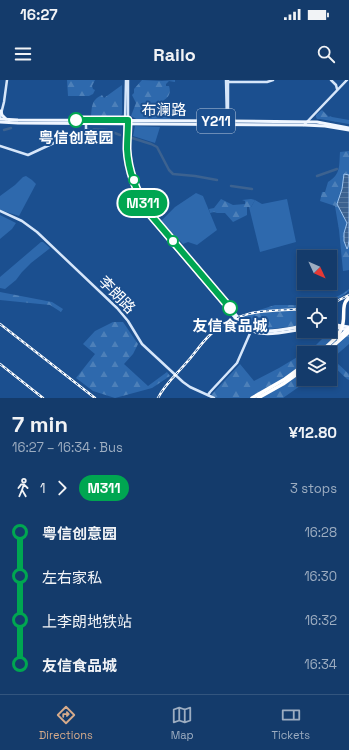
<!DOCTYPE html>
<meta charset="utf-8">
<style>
:root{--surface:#143b6b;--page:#214673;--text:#f1f3f6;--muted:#9dadc1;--line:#33557e;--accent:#d6ab8b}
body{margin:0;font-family:"Space Grotesk","Noto Sans SC",sans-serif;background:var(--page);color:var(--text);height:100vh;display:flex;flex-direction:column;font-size:15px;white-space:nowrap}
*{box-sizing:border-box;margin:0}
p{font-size:13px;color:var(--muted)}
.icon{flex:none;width:22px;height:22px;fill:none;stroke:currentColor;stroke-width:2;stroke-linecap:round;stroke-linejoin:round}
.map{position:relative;height:318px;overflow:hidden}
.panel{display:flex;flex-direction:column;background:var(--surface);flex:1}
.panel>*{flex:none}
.badge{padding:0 8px;border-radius:13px;font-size:14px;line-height:26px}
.needle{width:26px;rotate:134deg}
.buttons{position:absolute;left:297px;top:170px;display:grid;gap:8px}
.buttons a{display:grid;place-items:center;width:40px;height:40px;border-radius:0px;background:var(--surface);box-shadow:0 2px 6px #0003,0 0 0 1px var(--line);font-size:20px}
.map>.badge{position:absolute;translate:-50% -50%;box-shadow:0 0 0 2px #fff}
.legs{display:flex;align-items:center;gap:6px;height:44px;padding:0 12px;font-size:13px}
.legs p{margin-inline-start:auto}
.overview{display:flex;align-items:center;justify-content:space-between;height:68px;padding:0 12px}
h1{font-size:22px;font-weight:700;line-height:30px}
ul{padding:0 12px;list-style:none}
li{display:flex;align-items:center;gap:14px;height:44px;font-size:15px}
li i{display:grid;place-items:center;width:6px;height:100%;margin:0 5px;background:currentColor}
li i::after{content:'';width:10px;height:10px;margin:-5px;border:3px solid;border-radius:50%;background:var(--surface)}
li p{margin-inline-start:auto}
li:first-child i{background:linear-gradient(#0000 50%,currentColor 0)}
li:last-child i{background:linear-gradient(currentColor 50%,#0000 0)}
.status{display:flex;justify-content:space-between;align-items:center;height:28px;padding:0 20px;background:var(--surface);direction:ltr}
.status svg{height:11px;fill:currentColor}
header{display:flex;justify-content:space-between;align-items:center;height:52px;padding:0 12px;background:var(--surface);font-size:18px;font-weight:700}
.tab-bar{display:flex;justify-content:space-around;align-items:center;height:56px;border-top:1px solid var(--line);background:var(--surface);font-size:11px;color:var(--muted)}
.tab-bar a{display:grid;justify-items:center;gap:2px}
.tab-bar .active{color:var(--accent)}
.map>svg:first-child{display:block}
.green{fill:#2e69ad}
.forest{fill:url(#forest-firs)}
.water{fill:url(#water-rules);stroke:#9cc4f0}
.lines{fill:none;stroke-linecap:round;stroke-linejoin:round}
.river{stroke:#3c6290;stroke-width:2.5}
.secondary{stroke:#d6e6fa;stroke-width:2.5}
.primary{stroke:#f0f6ff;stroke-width:3}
.highway{stroke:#fff;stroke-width:3.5}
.rail-casing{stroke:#fff;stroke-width:2.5}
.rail{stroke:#1b4f8f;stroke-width:1;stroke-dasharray:3;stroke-linecap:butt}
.line-1-casing{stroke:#fff;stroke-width:9}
.line-1{stroke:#00a651;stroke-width:6}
.stop-1-dot{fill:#fff;stroke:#00a651;stroke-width:2}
.labels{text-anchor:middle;stroke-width:4;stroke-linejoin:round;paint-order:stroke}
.shield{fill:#1b4f8f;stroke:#bbcadd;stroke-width:1}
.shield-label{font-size:14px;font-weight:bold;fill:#fff}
.street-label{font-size:15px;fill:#fff;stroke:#1b4f8f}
.stop-label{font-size:15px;font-weight:bold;fill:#fff;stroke:#1b4f8f}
</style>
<div class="status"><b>16:27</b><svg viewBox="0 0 49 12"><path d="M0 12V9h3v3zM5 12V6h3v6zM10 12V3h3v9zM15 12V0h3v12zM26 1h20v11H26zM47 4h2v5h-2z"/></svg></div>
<header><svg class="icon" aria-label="menu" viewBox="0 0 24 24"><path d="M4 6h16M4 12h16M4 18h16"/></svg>Railo<svg class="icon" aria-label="search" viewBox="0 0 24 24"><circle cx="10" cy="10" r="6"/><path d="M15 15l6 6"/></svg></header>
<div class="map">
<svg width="349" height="318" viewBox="0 0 349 318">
<defs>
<pattern id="forest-firs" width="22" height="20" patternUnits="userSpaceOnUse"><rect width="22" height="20" fill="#2e69ad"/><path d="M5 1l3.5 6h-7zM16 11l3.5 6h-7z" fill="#4d80b9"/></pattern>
<pattern id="water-rules" width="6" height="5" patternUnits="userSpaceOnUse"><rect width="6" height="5" fill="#3c6290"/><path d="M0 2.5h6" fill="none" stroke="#597aa1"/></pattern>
</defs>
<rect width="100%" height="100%" fill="#1b4f8f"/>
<g class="green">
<polygon points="135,46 160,47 155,63 133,56"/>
<polygon points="26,96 32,100 36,104 19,136 0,130 0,116 15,105 23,97"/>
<polygon points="196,113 203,116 217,150 197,165 188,162 183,164 161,141 175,127"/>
<polygon points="287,119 296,162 260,172 249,127 251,127 255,120 262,124"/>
<polygon points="0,135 16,143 12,149 0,159"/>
<polygon points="41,162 43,162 50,168 49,169 31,183 22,192 16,200 5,209 0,208 0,197"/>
</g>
<g class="forest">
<polygon points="67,0 95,0 92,6 93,9 95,10 93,14 89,16 68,16"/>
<path d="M 142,0 C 149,0 155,1 162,1 C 166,1 171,0 175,0 L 175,2 L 169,1 L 166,4 L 166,6 L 169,6 C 173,19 161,21 153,26 L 154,34 L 162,34 L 164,37 L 170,37 L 171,40 L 138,40 L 131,36 L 136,23 L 132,15 L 134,13 L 134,9 Z"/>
<path d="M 122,5 L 122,34 L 118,38 L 91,37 C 92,27 91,20 102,15 L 104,18 Z"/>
<polygon points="322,30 329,37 330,36 332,37 349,40 349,44 320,39 317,39 316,37 316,35"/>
<path d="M 349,71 L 349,190 L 343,191 L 339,150 L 335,126 L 320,121 L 322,112 L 325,112 L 328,102 C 341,94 339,86 340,72 Z"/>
<polygon points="221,119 233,125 245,124 245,121 242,120 251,119 255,120 251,127 247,127 247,135 233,142 225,133 217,133 214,132 210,133 209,129 214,128"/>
<polygon points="349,209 349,211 341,217 321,225 304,225 304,245 262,250 254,248 246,243 241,236 275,225 303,225 328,221 342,214"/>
<polygon points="0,212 52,222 63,229 61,232 50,225 0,220"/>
<polygon points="113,242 123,242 138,264 133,274 124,284 148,306 167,292 170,296 152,308 115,318 93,311 76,298 95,274 83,264 95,251"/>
<polygon points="336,249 349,254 349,264 334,277 336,282 349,294 349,300 347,299 330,283 330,273 304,273 313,268 329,252"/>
<polygon points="304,273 304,299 310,299 283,318 210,318 212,314 240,284 254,301 279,288"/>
</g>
<polygon class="water" points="344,94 349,95 349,160 348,167 347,169 344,161 344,153 347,143 337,124 342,109"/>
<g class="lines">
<g class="river">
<polyline points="88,49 107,50 120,55"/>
<polyline points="4,50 11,48"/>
<polyline points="132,58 151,64 157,67 169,90 173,94 195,96 217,100"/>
<polyline points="317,96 337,89"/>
<polyline points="231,106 252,109"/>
</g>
<g class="secondary">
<polyline points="128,0 128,40"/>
<polyline points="226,0 227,42"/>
<polyline points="228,0 228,42"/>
<polyline points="331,0 336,5 337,9"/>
<polyline points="228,2 267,2 273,0"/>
<polyline points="0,38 4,22 7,0"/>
<polyline points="125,41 126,0"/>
<polyline points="304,45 347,0"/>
<polyline points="0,66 28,75 71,55 82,52 86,50 86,44"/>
<polyline points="0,131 22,141 37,152 117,228 128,241 142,264 183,302 190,307 214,318"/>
<polyline points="208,315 210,312 237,283 251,251"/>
</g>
<g class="primary">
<polyline points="1,31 2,35 6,39"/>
<polyline points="0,39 18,40 229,41 317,42 349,48"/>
<polyline points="0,42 18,43 304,45 325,46 349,50"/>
<path d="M 125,43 L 125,69 L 127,85 L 135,110 L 143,128 L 148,135 L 171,163 L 239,242 C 257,261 282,252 304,249"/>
<path d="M 128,43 C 128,54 127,64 128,75 C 130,98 140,122 155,140 L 241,241 C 258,258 283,249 304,246"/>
<polyline points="330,244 349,247"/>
<polyline points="330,246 348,250"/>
</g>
<g class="highway">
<polyline points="338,258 349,248"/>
<path d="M 319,273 C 329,264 341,256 343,243 C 345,234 341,224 349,218"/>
<polyline points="325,273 349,252"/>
<polyline points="252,318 285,299 304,285"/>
<polyline points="258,318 283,304 304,289"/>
</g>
<defs>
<g id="rail">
<polyline points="326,225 331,224 349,215"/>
<polyline points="0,244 95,318"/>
<polyline points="0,284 43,318"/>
<path d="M 158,318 C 165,304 177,294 187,282 C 195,273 202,262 211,254 C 240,228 268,231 304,229"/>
</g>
</defs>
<use href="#rail" class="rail-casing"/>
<use href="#rail" class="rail"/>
</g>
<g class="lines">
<defs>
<path id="line-1" d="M 76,40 L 128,40 C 128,50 127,59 127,69 C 128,91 138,115 150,134 L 230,228"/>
</defs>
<use href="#line-1" class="line-1-casing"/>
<use href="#line-1" class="line-1"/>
</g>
<g class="stop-1-dot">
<circle cx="76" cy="40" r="7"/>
<circle cx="134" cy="100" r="5"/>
<circle cx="173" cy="161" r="5"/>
<circle cx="230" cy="228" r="7"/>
</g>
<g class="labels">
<rect class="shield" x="197" y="29" width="38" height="24" rx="3"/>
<g class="shield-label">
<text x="216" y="46">Y211</text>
</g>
<g class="street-label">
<text x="164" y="35">布澜路</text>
<text transform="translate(117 215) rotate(46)" y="5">李朗路</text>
</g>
<g class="stop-label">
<text x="76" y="63">粤信创意园</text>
<text x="230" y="251">友信食品城</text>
</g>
</g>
</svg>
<div class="buttons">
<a><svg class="needle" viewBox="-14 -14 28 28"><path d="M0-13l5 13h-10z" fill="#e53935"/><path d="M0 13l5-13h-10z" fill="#9dadc1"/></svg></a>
<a><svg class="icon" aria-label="locate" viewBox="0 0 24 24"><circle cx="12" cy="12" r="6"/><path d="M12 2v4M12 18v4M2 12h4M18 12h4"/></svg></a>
<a><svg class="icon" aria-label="layers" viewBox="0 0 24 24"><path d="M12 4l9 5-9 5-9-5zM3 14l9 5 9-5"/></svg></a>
</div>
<b class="badge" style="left:143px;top:123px;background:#00a651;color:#fff">M311</b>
</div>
<section class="panel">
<div class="overview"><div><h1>7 min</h1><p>16:27 – 16:34 · Bus</p></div><b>¥12.80</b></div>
<div class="legs"><svg class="icon" aria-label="walk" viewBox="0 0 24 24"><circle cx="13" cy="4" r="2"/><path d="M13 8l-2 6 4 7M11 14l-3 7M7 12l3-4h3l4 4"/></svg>1<svg class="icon" aria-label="forward" viewBox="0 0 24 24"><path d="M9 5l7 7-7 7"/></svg><b class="badge" style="background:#00a651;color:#fff">M311</b><p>3 stops</p></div>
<ul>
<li><i style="color:#00a651"></i><b>粤信创意园</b><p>16:28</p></li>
<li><i style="color:#00a651"></i><span>左右家私</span><p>16:30</p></li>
<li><i style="color:#00a651"></i><span>上李朗地铁站</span><p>16:32</p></li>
<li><i style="color:#00a651"></i><b>友信食品城</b><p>16:34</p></li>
</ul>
</section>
<nav class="tab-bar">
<a class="active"><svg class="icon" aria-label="directions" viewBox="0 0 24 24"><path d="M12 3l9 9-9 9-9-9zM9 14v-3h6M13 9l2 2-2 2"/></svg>Directions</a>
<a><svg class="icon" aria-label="map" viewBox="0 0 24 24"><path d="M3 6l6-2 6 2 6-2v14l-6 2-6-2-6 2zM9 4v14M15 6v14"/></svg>Map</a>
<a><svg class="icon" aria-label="tickets" viewBox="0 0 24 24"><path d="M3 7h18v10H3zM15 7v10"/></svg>Tickets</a>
</nav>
